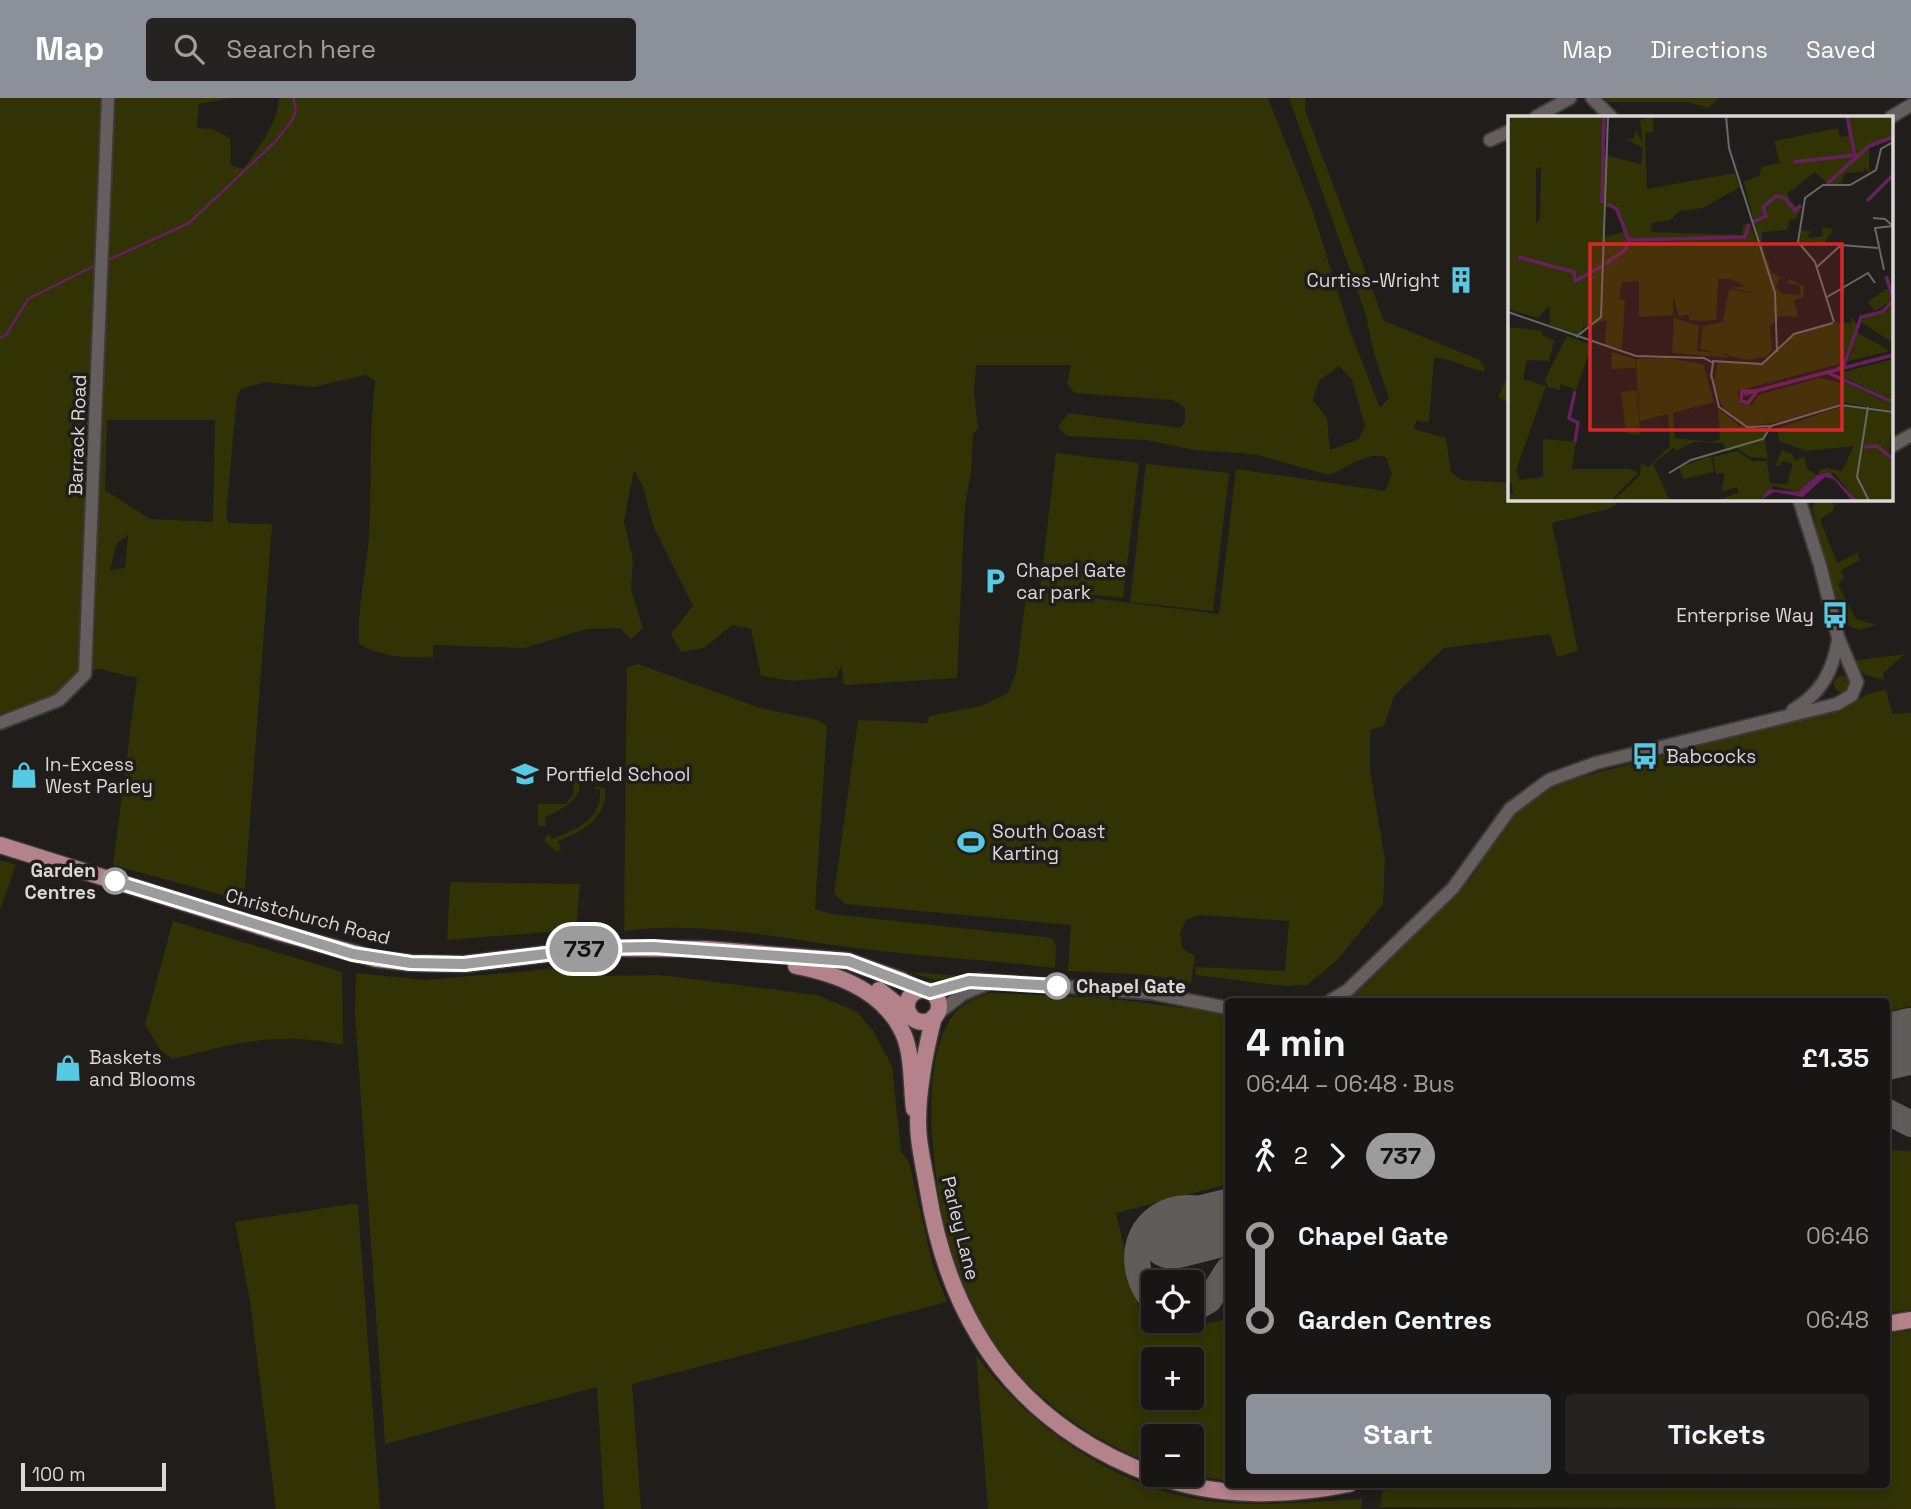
<!DOCTYPE html>
<meta charset="utf-8">
<style>
:root{--surface:#181614;--page:#252322;--text:#f1f3f6;--muted:#9f9fa0;--line:#363534;--accent:#8c9099}
body{margin:0;font-family:"Space Grotesk",sans-serif;background:var(--page);color:var(--text);height:100vh;display:flex;flex-direction:column;font-size:26px;white-space:nowrap}
*{box-sizing:border-box;margin:0}
p{font-size:23px;color:var(--muted)}
.icon{flex:none;width:38px;height:38px;fill:none;stroke:currentColor;stroke-width:2;stroke-linecap:round;stroke-linejoin:round}
.map{position:relative;flex:1;overflow:hidden}
.sheet{position:absolute;left:1225px;top:900px;width:665px;height:490px;display:flex;flex-direction:column;background:var(--surface);border-radius:7px;box-shadow:0 4px 10px #0003,0 0 0 2px var(--line)}
.sheet>*{flex:none}
.badge{padding:0 14px;border-radius:23px;font-size:24px;line-height:46px}
.controls{position:absolute;left:1141px;top:1172px;display:grid;gap:14px}
.controls a{display:grid;place-items:center;width:63px;height:63px;border-radius:7px;background:var(--surface);box-shadow:0 4px 10px #0003,0 0 0 2px var(--line);font-size:35px}
.scale{position:absolute;left:21px;bottom:18px;width:145px;box-sizing:border-box;padding-left:7px;border:4px solid #dad8d7;border-top:0;font-size:19px;line-height:24px;white-space:nowrap;color:#dad8d7;-webkit-text-stroke:5px #201d1b;paint-order:stroke}
.map>.badge{position:absolute;translate:-50% -50%;box-shadow:0 0 0 4px #fff}
.legs{display:flex;align-items:center;gap:10px;height:77px;padding:0 21px;font-size:23px}
.legs p{margin-inline-start:auto}
.headline{display:flex;align-items:center;justify-content:space-between;height:119px;padding:0 21px}
h1{font-size:38px;font-weight:800;line-height:52px}
.action{display:flex;gap:14px;margin-top:auto;padding:14px 21px}
.action a{flex:1;height:80px;border-radius:7px;background:var(--accent);color:#fff;font-size:28px;font-weight:800;line-height:80px;text-align:center}
.action a+a{background:var(--page);color:var(--text)}
ul{padding:0 21px;list-style:none}
li{display:flex;align-items:center;gap:24px;height:84px;font-size:26px}
li i{display:grid;place-items:center;width:10px;height:100%;margin:0 9px;background:currentColor}
li i::after{content:'';width:18px;height:18px;margin:-9px;border:5px solid;border-radius:50%;background:var(--surface)}
li p{margin-inline-start:auto}
li:first-child i{background:linear-gradient(#0000 50%,currentColor 0)}
li:last-child i{background:linear-gradient(currentColor 50%,#0000 0)}
header{display:flex;align-items:center;gap:42px;box-sizing:border-box;height:98px;padding:0 35px;background:var(--accent);color:#fff}
header strong{font-size:33px}
nav{display:flex;gap:38px;margin-inline-start:auto;font-size:24px}
.search{width:490px;height:63px;background:var(--page);display:flex;align-items:center;gap:18px;box-sizing:border-box;padding:0 24px;border-radius:7px;color:var(--muted);font-size:26px}
.map>svg:first-child{display:block}
.green{fill:#313305;fill-rule:evenodd}
.lines{fill:none;stroke-linecap:round;stroke-linejoin:round}
.stream{stroke:#67205f;stroke-width:2.5}
.taxiway{stroke:#5f5c5a;stroke-width:26}
.runway{stroke:#5f5c5a;stroke-width:66}
.minor-casing{stroke:#3c3938;stroke-width:16}
.major-casing{stroke:#3c3938;stroke-width:19}
.minor{stroke:#645f5e;stroke-width:12}
.major{stroke:#b3828a;stroke-width:16}
.line-1-casing{stroke:#fff;stroke-width:16}
.line-1{stroke:#9d9c9c;stroke-width:10}
.stop-1-dot{fill:#fff;stroke:#9d9c9c;stroke-width:3.5}
.labels{text-anchor:middle;stroke-width:7;stroke-linejoin:round;paint-order:stroke}
.poi-label{font-size:19px;fill:#dad8d7;stroke:#201d1b;text-anchor:start}
.street-label{font-size:19px;fill:#dad8d7;stroke:#201d1b}
.stop-label{font-size:19px;font-weight:bold;fill:#dad8d7;stroke:#201d1b;text-anchor:end}
.inset-river{fill:none;stroke:#67205f;stroke-width:3.5}
.inset-road{fill:none;stroke:#6a6866;stroke-width:2}
.view{fill:#d62828;fill-opacity:0.15;stroke:#d62828;stroke-width:3.5}
.inset-edge{fill:none;stroke:#dad8d7;stroke-width:3.5}
</style>
<header>
<strong>Map</strong>
<div class="search"><svg class="icon" aria-label="search" viewBox="0 0 24 24"><circle cx="10" cy="10" r="6"/><path d="M15 15l6 6"/></svg>Search here</div>
<nav><a>Map</a><a>Directions</a><a>Saved</a></nav>
</header>
<div class="map">
<svg width="1911" height="1411" viewBox="0 0 1911 1411">
<rect width="100%" height="100%" fill="#201d1b"/>
<g class="green">
<path d="M 0,0 L 232,0 L 199,6 L 197,30 L 213,31 L 230,40 L 231,67 L 243,71 C 258,51 278,25 279,0 L 1268,0 L 1313,114 L 1350,233 L 1380,310 L 1389,300 L 1374,256 L 1366,217 L 1289,0 L 1305,0 L 1305,12 L 1384,223 L 1480,262 L 1485,270 L 1484,273 C 1465,271 1452,259 1434,260 L 1429,324 L 1416,323 L 1414,331 L 1446,340 L 1451,374 L 1461,382 L 1510,385 L 1510,401 L 1616,401 L 1616,407 L 1608,411 L 1552,425 L 1578,553 L 1557,559 L 1550,536 L 1444,550 L 1394,598 L 1384,628 L 1370,632 L 1370,673 L 1385,762 L 1383,806 L 1337,862 L 1307,887 L 1285,888 L 1196,877 L 1195,869 L 1285,873 L 1289,823 L 1200,817 L 1187,821 L 1180,835 L 1182,850 L 1195,858 L 1191,885 L 1150,877 L 1068,873 L 1071,827 L 845,806 L 834,796 L 858,622 L 927,625 L 929,618 L 981,608 L 1008,595 L 1016,575 L 1026,499 L 1034,493 L 1219,516 L 1236,371 L 1385,393 L 1392,376 L 1386,359 C 1366,353 1348,370 1329,377 L 1253,356 L 1194,352 L 1146,342 L 1067,338 L 1058,329 L 1068,315 L 1180,330 L 1185,323 L 1185,310 L 1173,302 L 1074,295 L 1067,285 L 1071,267 L 976,267 L 974,294 L 978,330 L 973,336 L 971,374 L 965,407 L 957,580 L 844,587 L 841,567 L 837,579 L 793,583 L 761,578 L 751,531 L 732,527 L 704,550 L 681,554 L 671,536 L 693,508 L 653,427 L 643,389 L 634,372 L 624,423 L 633,462 L 631,491 L 643,530 L 631,541 L 620,530 L 586,531 L 525,550 L 433,547 L 433,559 C 405,560 384,560 359,546 C 357,510 366,475 369,439 C 372,387 369,335 375,283 L 366,277 L 313,289 L 267,284 L 243,290 L 237,297 L 226,418 L 229,425 L 272,426 L 244,803 L 113,767 L 137,580 L 100,571 L 77,574 C 56,605 32,604 0,616 ZM 1339,268 L 1352,282 L 1365,328 L 1359,341 L 1330,352 L 1327,320 L 1313,302 L 1319,283 ZM 107,322 L 215,322 L 213,424 L 150,421 L 105,392 ZM 128,437 L 125,470 L 110,472 L 117,445 Z"/>
<polygon points="1605,0 1720,0 1708,10 1688,4 1608,4"/>
<polygon points="1510,273 1510,305 1498,299"/>
<polygon points="1056,355 1139,365 1123,500 1040,491"/>
<polygon points="1146,366 1229,375 1213,513 1130,504"/>
<polygon points="1816,401 1831,401 1834,407 1833,413 1820,421 1837,465 1857,455 1860,462 1841,472 1844,479 1838,487 1856,521 1877,527 1859,532 1840,524 1812,410"/>
<polygon points="1905,556 1883,575 1884,582 1865,577 1853,563"/>
<path d="M 638,566 L 760,610 L 818,622 L 827,628 L 815,811 L 831,816 L 1052,840 L 1056,848 L 1055,870 C 991,862 927,859 863,851 C 784,841 703,822 624,833 L 627,569 Z"/>
<circle cx="1842" cy="586" r="8"/>
<path d="M 1886,592 L 1892,616 L 1911,615 L 1911,908 L 1887,914 L 1886,903 L 1342,903 L 1399,853 L 1472,779 L 1509,721 L 1534,699 L 1555,686 L 1841,610 C 1858,604 1867,593 1886,592 Z"/>
<path d="M 564,671 C 599,691 566,710 545,719 L 546,728 L 538,728 L 538,706 L 566,706 L 573,696 L 574,687 L 563,676 Z"/>
<path d="M 596,688 L 605,691 C 608,719 581,735 558,743 L 561,751 L 557,754 L 545,744 L 545,740 L 549,736 L 551,741 C 575,732 602,722 600,692 L 594,691 Z"/>
<polygon points="0,762 16,767 0,812"/>
<polygon points="450,784 580,786 576,832 447,842"/>
<path d="M 173,823 L 342,874 L 343,947 C 274,933 239,945 173,961 L 160,952 L 145,926 Z"/>
<polygon points="584,868 606,878 659,877 817,897 857,914 874,934 892,968 901,1053 909,1064 933,1168 947,1204 632,1286 641,1411 604,1411 597,1289 385,1346 355,916 356,875 425,882"/>
<polygon points="909,874 965,878 935,882"/>
<path d="M 991,895 L 1106,900 L 1184,910 L 1186,907 L 1228,916 L 1228,1086 L 1116,1115 L 1140,1214 L 1171,1233 L 1228,1221 L 1228,1383 L 1192,1377 L 1192,1339 L 1153,1339 L 1153,1366 C 1086,1340 1028,1297 989,1237 C 971,1209 956,1176 948,1144 C 935,1088 915,962 955,915 C 965,903 977,899 991,895 ZM 1153,1262 L 1192,1262 L 1192,1300 L 1153,1300 Z"/>
<polygon points="1887,1052 1911,1053 1911,1212 1887,1215"/>
<polygon points="351,1106 358,1107 380,1411 276,1411 250,1203 235,1124"/>
<polygon points="1911,1232 1911,1411 1380,1409 1383,1392 1400,1386 1886,1386 1887,1235"/>
<path d="M 976,1257 C 1033,1333 1122,1394 1218,1404 C 1266,1409 1315,1403 1363,1401 L 1361,1411 L 988,1411 Z"/>
</g>
<g class="lines">
<g class="stream">
<polyline points="110,161 189,125 276,43 293,21 296,11 293,0"/>
<polyline points="0,240 6,237 28,201 94,168"/>
</g>
<g class="taxiway">
<polyline points="1886,948 1911,938"/>
<polyline points="1886,1013 1911,1026"/>
<path d="M 1153,1202 C 1128,1173 1131,1125 1173,1112 C 1191,1107 1211,1113 1228,1115"/>
<polyline points="1192,1212 1209,1202 1228,1172"/>
</g>
<g class="runway">
<polyline points="1886,949 1911,943"/>
<polyline points="1172,1138 1228,1124"/>
</g>
<defs>
<g id="minor">
<polyline points="1592,0 1611,19"/>
<polyline points="1536,19 1570,0"/>
<polyline points="1891,19 1911,7"/>
<polyline points="1490,42 1510,33"/>
<polyline points="1892,348 1911,337"/>
<path d="M 1793,612 C 1821,595 1832,575 1838,543"/>
<polyline points="0,625 59,602 85,576 108,0"/>
<polyline points="930,894 979,882 1151,895 1228,910"/>
<polyline points="1330,903 1348,892 1453,790 1510,711 1549,682 1596,665 1837,606 1852,597 1857,584 1838,539 1820,467 1799,401"/>
<polyline points="937,916 963,896 987,886"/>
</g>
<g id="major">
<polyline points="0,747 277,834 376,861 411,865 464,866 595,850 706,851 848,863 901,882 920,892"/>
<path d="M 796,868 C 838,876 884,893 903,935 C 913,957 911,988 914,1011"/>
<polyline points="879,892 909,916"/>
<circle cx="923" cy="908" r="16"/>
<path d="M 934,919 C 925,953 915,1006 919,1040 C 921,1058 925,1075 928,1093 C 950,1230 1021,1328 1153,1377"/>
<polyline points="1886,1226 1911,1222"/>
<path d="M 1154,1377 C 1215,1400 1286,1399 1349,1386"/>
</g>
</defs>
<use href="#minor" class="minor-casing"/>
<use href="#major" class="major-casing"/>
<use href="#minor" class="minor"/>
<use href="#major" class="major"/>
</g>
<g class="lines">
<defs>
<polyline id="line-1" points="115,783 353,856 411,865 464,866 595,850 653,849 848,863 930,894 969,883 1057,888"/>
</defs>
<use href="#line-1" class="line-1-casing"/>
<use href="#line-1" class="line-1"/>
</g>
<defs>
<symbol id="building-bare" viewBox="-9 -9 18 18"><path d="M-4-6H4V6H1V3H-1V6H-4ZM-2.5-4.3h1.7v1.8h-1.7ZM.8-4.3h1.7v1.8H.8ZM-2.5-1h1.7V.8h-1.7ZM.8-1h1.7V.8H.8Z" fill="#58c9e3" stroke="#201d1b" stroke-width="2.5" paint-order="stroke"/></symbol>
<symbol id="parking-bare" viewBox="-9 -9 18 18"><path d="M-3.5-5.5H1a3.5 3.5 0 0 1 0 7H-1V5.5H-3.5ZM-1-3.4V-.6H.8a1.4 1.4 0 0 0 0-2.8Z" fill="#58c9e3" stroke="#201d1b" stroke-width="2.5" paint-order="stroke"/></symbol>
<symbol id="bus-bare" viewBox="-9 -9 18 18"><path d="M-5-6H5V4H4V6H2V4H-2V6H-4V4H-5ZM-3.5-4V0h7V-4ZM-3.5 1.2v1.5H-2V1.2ZM2 1.2v1.5H3.5V1.2Z" fill="#58c9e3" stroke="#201d1b" stroke-width="2.5" paint-order="stroke"/></symbol>
<symbol id="school-bare" viewBox="-9 -9 18 18"><path d="M0-5L7-2L0 1L-7-2ZM-4 1L0 2.5L4 1V4Q0 6-4 4Z" fill="#58c9e3" stroke="#201d1b" stroke-width="2.5" paint-order="stroke"/></symbol>
<symbol id="shop-bare" viewBox="-9 -9 18 18"><path d="M-5-2.5h2.3a2.7 3.5 0 0 1 5.4 0H5L5.5 6h-11ZM-1.5-2.5h3a1.5 2.3 0 0 0-3 0Z" fill="#58c9e3" stroke="#201d1b" stroke-width="2.5" paint-order="stroke"/></symbol>
<symbol id="stadium-bare" viewBox="-9 -9 18 18"><path d="M0-5a6.5 5 0 1 0 0 10a6.5 5 0 1 0 0-10ZM-3.5-1.8h7v3.6h-7Z" fill="#58c9e3" stroke="#201d1b" stroke-width="2.5" paint-order="stroke"/></symbol>
</defs>
<g fill-rule="evenodd">
<use href="#building-bare" x="1442" y="163" width="38" height="38"/>
<use href="#parking-bare" x="976" y="464" width="38" height="38"/>
<use href="#bus-bare" x="1816" y="498" width="38" height="38"/>
<use href="#bus-bare" x="1626" y="639" width="38" height="38"/>
<use href="#school-bare" x="506" y="657" width="38" height="38"/>
<use href="#shop-bare" x="5" y="658" width="38" height="38"/>
<use href="#stadium-bare" x="952" y="725" width="38" height="38"/>
<use href="#shop-bare" x="49" y="951" width="38" height="38"/>
</g>
<g class="stop-1-dot">
<circle cx="115" cy="783" r="12"/>
<circle cx="1057" cy="888" r="12"/>
</g>
<g class="labels">
<g class="poi-label">
<text x="1440" y="189" text-anchor="end">Curtiss-Wright</text>
<text x="1016" y="479">Chapel Gate<tspan x="1016" dy="22">car park</tspan></text>
<text x="1814" y="524" text-anchor="end">Enterprise Way</text>
<text x="1666" y="665">Babcocks</text>
<text x="45" y="673">In-Excess<tspan x="45" dy="22">West Parley</tspan></text>
<text x="546" y="683">Portfield School</text>
<text x="992" y="740">South Coast<tspan x="992" dy="22">Karting</tspan></text>
<text x="89" y="966">Baskets<tspan x="89" dy="22">and Blooms</tspan></text>
</g>
<g class="street-label">
<text transform="translate(77 337) rotate(-88)" y="7">Barrack Road</text>
<text transform="translate(308 818) rotate(15)" y="7">Christchurch Road</text>
<text transform="translate(961 1130) rotate(76)" y="7">Parley Lane</text>
</g>
<g class="stop-label">
<text x="96" y="779">Garden<tspan x="96" dy="22">Centres</tspan></text>
<text x="1076" y="895" text-anchor="start">Chapel Gate</text>
</g>
</g>
<g transform="translate(1508 18)">
<rect width="385" height="385" fill="#201d1b"/>
<path d="M 0,0 L 98,0 L 96,39 L 133,48 L 135,32 L 117,23 L 126,23 L 127,14 L 134,24 L 132,4 L 145,0 L 145,16 L 137,17 L 139,73 L 227,57 L 232,71 L 195,92 L 171,95 L 162,104 L 144,107 L 143,116 L 234,119 L 235,108 L 242,107 L 255,143 L 236,66 L 252,59 L 253,51 L 272,47 L 266,25 L 330,12 L 332,21 L 340,20 L 338,0 L 385,0 L 385,23 L 361,32 L 361,57 L 355,49 L 356,56 L 337,57 L 333,67 L 321,69 L 307,56 L 279,78 L 287,90 L 294,91 L 288,103 L 281,104 L 279,114 L 254,116 L 254,129 L 264,157 L 277,163 L 271,162 L 268,171 L 274,178 L 293,179 L 291,169 L 279,167 L 281,163 L 296,170 L 295,181 L 286,184 L 290,201 L 272,200 L 262,211 L 264,234 L 258,241 L 239,244 L 192,233 L 195,210 L 215,206 L 221,174 L 255,178 L 222,172 L 238,170 L 222,163 L 210,163 L 208,204 L 193,205 L 182,204 L 180,198 L 171,201 L 165,178 L 165,199 L 131,201 L 131,165 L 114,166 L 111,183 L 117,184 L 114,233 L 97,229 L 99,204 L 75,211 L 71,219 L 42,209 L 41,190 L 30,202 L 0,193 ZM 33,51 L 32,102 L 28,108 L 28,53 ZM 96,91 L 105,91 L 117,116 L 95,121 ZM 314,112 L 323,112 L 324,116 L 316,127 L 292,126 L 293,114 L 303,115 L 299,121 L 304,122 L 314,120 ZM 380,172 L 383,185 L 367,195 L 360,186 ZM 385,187 L 385,227 L 353,206 L 356,201 L 377,196 ZM 343,200 L 349,208 L 335,247 L 229,275 L 232,288 L 244,289 L 250,279 L 311,262 L 340,268 L 385,288 L 385,295 L 336,287 L 270,306 L 240,310 L 218,298 L 205,270 L 210,246 L 255,248 L 284,220 L 329,206 L 343,207 ZM 166,202 L 191,210 L 189,235 L 220,238 L 221,242 L 164,237 ZM 0,211 L 35,215 L 34,219 L 46,224 L 41,245 L 19,244 L 15,263 L 38,270 L 8,354 L 12,364 L 35,361 L 35,323 L 68,326 L 64,353 L 122,353 L 130,357 L 102,385 L 0,385 L 0,376 L 5,379 L 4,367 L 0,367 ZM 349,216 L 382,235 L 340,245 ZM 59,220 L 84,229 L 68,274 L 52,268 L 52,274 L 40,271 L 37,263 ZM 104,236 L 127,243 L 127,252 L 103,253 ZM 159,242 L 195,248 L 206,286 L 165,297 L 167,322 L 202,326 L 212,323 L 210,293 L 232,310 L 261,312 L 257,323 L 260,343 L 242,341 L 229,332 L 218,336 L 215,327 L 186,326 L 167,335 L 166,331 L 145,348 L 162,385 L 105,385 L 132,359 L 133,347 L 140,351 L 162,330 L 160,298 L 132,305 L 128,248 L 128,243 ZM 385,243 L 385,284 L 335,261 L 336,256 ZM 129,274 L 130,285 L 132,319 L 118,317 L 113,276 ZM 335,290 L 385,297 L 381,337 L 385,342 L 385,385 L 362,385 L 351,369 L 360,385 L 348,384 L 326,357 L 311,359 L 311,354 L 319,352 L 334,355 L 346,330 L 298,335 L 271,325 L 270,316 L 264,314 ZM 274,334 L 284,338 L 287,345 L 296,340 L 299,353 L 309,359 L 290,376 L 266,370 L 249,385 L 209,385 L 231,376 L 229,371 L 213,376 L 217,357 L 208,358 L 205,341 L 229,335 L 244,345 L 259,345 L 262,367 L 279,368 L 285,348 L 274,345 L 272,350 L 267,350 ZM 203,340 L 206,356 L 175,363 L 171,351 Z" fill="#313305" fill-rule="evenodd"/>
<path d="M 321,356 L 350,385 L 344,385 L 326,363 L 317,361 L 295,381 L 266,376 L 251,385 L 261,373 L 290,376 L 309,359 Z" fill="#67205f"/>
<path class="inset-river" d="M 339,0 L 348,44M 286,46 L 347,39M 319,68 L 361,30 L 385,21M 359,85 L 385,59M 94,87 L 96,0M 99,88 L 109,93 L 120,123M 245,106 L 258,100 L 255,91 L 268,80 L 277,82 L 287,95 L 293,89M 10,141 L 66,156 L 67,165 L 94,150M 97,148 L 118,133 L 120,124 L 237,121 L 241,108M 378,160 L 385,182M 329,253 L 336,249 L 353,201 L 374,196 L 385,185M 318,256 L 385,286M 67,275 L 61,302 L 70,307 L 67,326M 248,275 L 234,275 L 233,285 L 240,287 L 250,274M 236,278 L 385,239M 356,331 L 369,330 L 385,343"/>
<path class="inset-road" d="M 218,0 L 221,32 L 267,177 L 269,236M 365,102 L 377,103 L 385,110M 290,126 L 297,82 L 315,69 L 342,69 L 368,54 L 373,33 L 385,26M 290,126 L 307,146 L 326,206M 309,151 L 333,129 L 370,132M 376,154 L 367,112 L 385,110M 319,181 L 360,157 L 367,167M 0,196 L 128,240 L 196,242 L 205,247 L 203,261M 68,221 L 93,201 L 100,0M 204,245 L 254,248 L 286,218 L 325,207M 203,258 L 211,291 L 239,311 L 263,310 L 333,289 L 385,296M 360,291 L 349,361 L 361,385M 161,357 L 183,344 L 255,323 L 263,310"/>
<path class="view" d="M 82,128 L 334,128 L 334,314 L 82,314 Z"/>
<rect width="385" height="385" class="inset-edge"/>
</g>
</svg>
<div class="controls">
<a><svg class="icon" aria-label="locate" viewBox="0 0 24 24"><circle cx="12" cy="12" r="6"/><path d="M12 2v4M12 18v4M2 12h4M18 12h4"/></svg></a>
<a>+</a>
<a>−</a>
</div>
<div class="scale">100 m</div>
<b class="badge" style="left:584px;top:851px;background:#9d9c9c;color:#111">737</b>
<section class="sheet">
<div class="headline"><div><h1>4 min</h1><p>06:44 – 06:48 · Bus</p></div><b>£1.35</b></div>
<div class="legs"><svg class="icon" aria-label="walk" viewBox="0 0 24 24"><circle cx="13" cy="4" r="2"/><path d="M13 8l-2 6 4 7M11 14l-3 7M7 12l3-4h3l4 4"/></svg>2<svg class="icon" aria-label="forward" viewBox="0 0 24 24"><path d="M9 5l7 7-7 7"/></svg><b class="badge" style="background:#9d9c9c;color:#111">737</b></div>
<ul>
<li><i style="color:#9d9c9c"></i><b>Chapel Gate</b><p>06:46</p></li>
<li><i style="color:#9d9c9c"></i><b>Garden Centres</b><p>06:48</p></li>
</ul>
<div class="action"><a>Start</a><a>Tickets</a></div>
</section>
</div>
